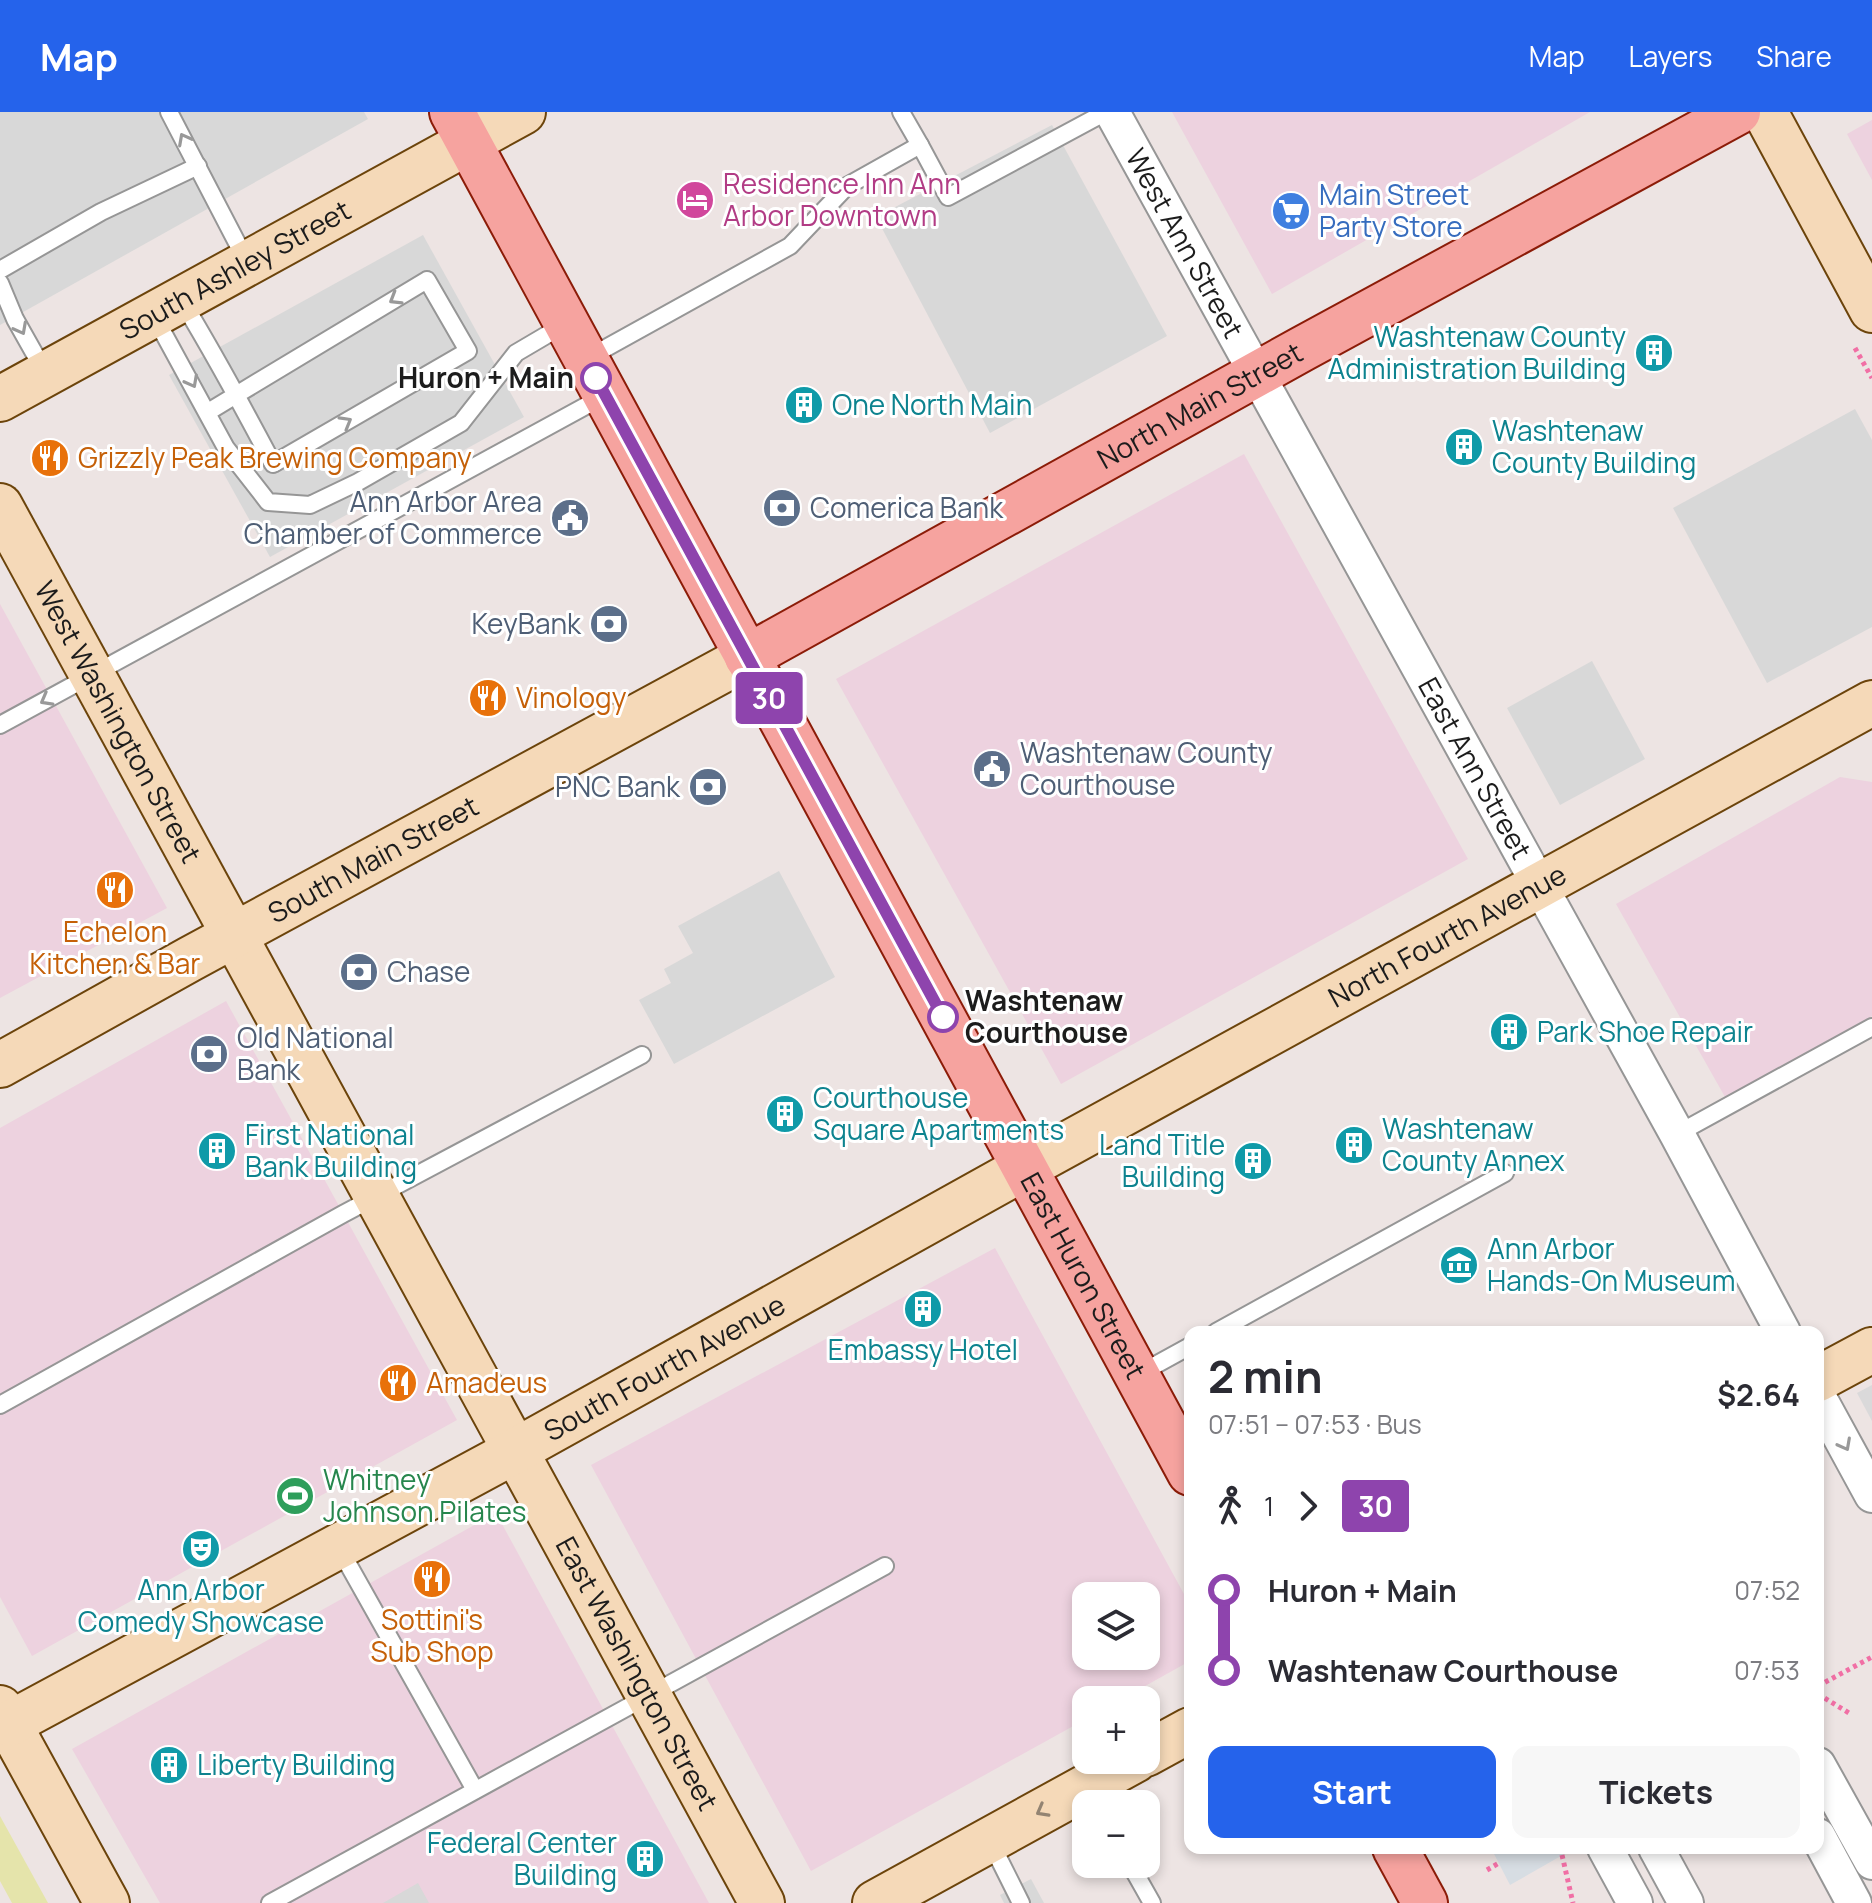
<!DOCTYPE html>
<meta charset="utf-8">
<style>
:root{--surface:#fff;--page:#f7f7f7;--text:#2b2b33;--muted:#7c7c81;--accent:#2563eb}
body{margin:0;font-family:Manrope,sans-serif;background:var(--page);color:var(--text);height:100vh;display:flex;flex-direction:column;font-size:30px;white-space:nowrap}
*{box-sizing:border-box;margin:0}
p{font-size:26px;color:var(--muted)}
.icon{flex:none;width:44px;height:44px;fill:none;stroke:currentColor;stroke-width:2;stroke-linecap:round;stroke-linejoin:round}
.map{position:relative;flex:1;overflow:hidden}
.sheet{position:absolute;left:1184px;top:1214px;width:640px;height:528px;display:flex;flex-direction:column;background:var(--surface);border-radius:16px;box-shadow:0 4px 12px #0003}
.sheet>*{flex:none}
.badge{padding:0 16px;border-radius:6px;font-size:28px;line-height:52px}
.fabs{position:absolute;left:1072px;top:1470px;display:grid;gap:16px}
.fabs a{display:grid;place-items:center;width:88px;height:88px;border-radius:16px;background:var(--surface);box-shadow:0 4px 12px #0003;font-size:40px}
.map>.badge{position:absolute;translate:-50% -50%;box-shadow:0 0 0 4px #fff}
.legs{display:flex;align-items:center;gap:12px;height:88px;padding:0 24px;font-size:26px}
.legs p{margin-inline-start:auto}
.head{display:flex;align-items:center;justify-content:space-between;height:136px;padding:0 24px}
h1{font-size:44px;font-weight:700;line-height:60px}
.primary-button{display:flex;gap:16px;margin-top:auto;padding:16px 24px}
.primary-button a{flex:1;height:92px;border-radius:16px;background:var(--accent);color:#fff;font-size:32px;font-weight:700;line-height:92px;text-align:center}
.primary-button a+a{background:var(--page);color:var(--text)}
ul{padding:0 24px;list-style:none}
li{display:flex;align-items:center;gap:28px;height:80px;font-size:30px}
li i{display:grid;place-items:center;width:12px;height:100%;margin:0 10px;background:currentColor}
li i::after{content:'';width:20px;height:20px;margin:-10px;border:6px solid;border-radius:50%;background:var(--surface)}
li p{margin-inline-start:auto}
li:first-child i{background:linear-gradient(#0000 50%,currentColor 0)}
li:last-child i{background:linear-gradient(currentColor 50%,#0000 0)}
header{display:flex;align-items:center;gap:48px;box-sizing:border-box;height:112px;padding:0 40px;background:var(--accent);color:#fff}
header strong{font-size:38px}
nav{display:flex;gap:44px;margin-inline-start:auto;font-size:28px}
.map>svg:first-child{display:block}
.residential{fill:#dad9da}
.commercial{fill:#edd2df;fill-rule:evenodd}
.grass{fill:#e5e4ab}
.parking{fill:#d8d8d8}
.plaza{fill:#d7dde3}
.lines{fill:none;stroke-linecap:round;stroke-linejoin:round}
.lane-casing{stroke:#969696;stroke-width:20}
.street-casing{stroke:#969696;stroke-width:38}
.secondary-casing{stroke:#6c440b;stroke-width:48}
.primary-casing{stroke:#8c1c08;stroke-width:48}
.path{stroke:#f16fa5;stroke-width:5;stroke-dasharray:4 4;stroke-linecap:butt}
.lane{stroke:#fff;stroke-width:16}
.street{stroke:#fff;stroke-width:34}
.secondary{stroke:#f5d9b8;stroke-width:44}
.primary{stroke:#f6a39f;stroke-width:44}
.oneway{stroke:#999}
.oneway2{stroke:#938472}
.line-1-casing{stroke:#fff;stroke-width:18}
.line-1{stroke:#8e44ad;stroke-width:12}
.stop-1-dot{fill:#fff;stroke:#8e44ad;stroke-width:4}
.labels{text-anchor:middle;stroke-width:6;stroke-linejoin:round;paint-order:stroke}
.hotel-label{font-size:28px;fill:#b23c85;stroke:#fff;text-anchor:start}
.shop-label{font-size:28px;fill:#366cbe;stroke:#fff;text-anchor:start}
.street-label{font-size:28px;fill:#1c1c1c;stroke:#fff}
.culture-label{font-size:28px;fill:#0d838f;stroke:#fff;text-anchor:start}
.stop-label{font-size:28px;font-weight:bold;fill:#1c1c1c;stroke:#fff;text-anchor:end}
.food-label{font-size:28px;fill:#c56008;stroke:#fff;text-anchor:start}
.service-label{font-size:28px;fill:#4e5e75;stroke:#fff;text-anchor:start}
.leisure-label{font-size:28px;fill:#27864d;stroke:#fff;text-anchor:start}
</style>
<header>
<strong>Map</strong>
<nav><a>Map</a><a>Layers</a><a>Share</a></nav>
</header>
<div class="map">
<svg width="1872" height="1791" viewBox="0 0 1872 1791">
<rect width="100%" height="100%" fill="#ede4e3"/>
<polygon class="residential" points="1872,1273 1872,1309 1857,1281"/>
<g class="commercial">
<polygon points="1172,0 1590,0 1272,182"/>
<polygon points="1872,8 1872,68 1847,22"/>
<polygon points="1244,342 1468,747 1061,972 836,567"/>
<polygon points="0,492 167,796 0,886"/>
<polygon points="1840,665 1872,670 1872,904 1725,985 1616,792"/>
<polygon points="226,889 457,1308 32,1544 0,1485 0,1016"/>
<path d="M 995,1136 L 1190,1493 L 1190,1549 L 1120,1588 L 1086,1588 L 1086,1607 L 811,1759 L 591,1353 ZM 1086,1484 L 1146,1484 L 1146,1544 L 1086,1544 Z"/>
<polygon points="496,1401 709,1791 160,1791 72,1637"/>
</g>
<polygon class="grass" points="0,1704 48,1791 12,1791 0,1769"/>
<g class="parking">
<polygon points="0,0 364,0 368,7 0,213"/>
<polygon points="1052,13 1167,224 990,321 876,105"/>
<polygon points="423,123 524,305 270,445 169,263"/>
<polygon points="1855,297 1872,328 1872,515 1767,571 1673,396"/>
<polygon points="1592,549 1645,647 1560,693 1507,596"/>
<polygon points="779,759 835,865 674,952 639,888 671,871 664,857 693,841 678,814"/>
<polygon points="1031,1767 1044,1791 1004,1791 1000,1783"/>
<polygon points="418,1771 429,1791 383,1791"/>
</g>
<polygon class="plaza" points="1491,1736 1575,1736 1510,1773"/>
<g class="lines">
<defs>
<g id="lane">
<polyline points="169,0 247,150"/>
<polyline points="901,0 920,33"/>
<polyline points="0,158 101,100 198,54"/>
<polyline points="0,171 15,207 46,262"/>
<path d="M 182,189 C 214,242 244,297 273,352 L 468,239 L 427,168 L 236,283 L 208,300"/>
<polyline points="154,204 226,336 268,390 310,393 358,370 461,311 516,241 567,211"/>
<polyline points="586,247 790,134 847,74 920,33 948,85 1106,0"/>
<polyline points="0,613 604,284"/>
<polyline points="1677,1022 1872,915"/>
<polyline points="1216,1220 1505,1061"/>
<polyline points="1139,1262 1190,1234"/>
<polyline points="0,1293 343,1102 642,943"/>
<polyline points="339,1436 475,1678"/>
<polyline points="990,1729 1021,1791"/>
<polyline points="1130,1752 1152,1791"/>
<polyline points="270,1791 885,1454"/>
</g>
<g id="street">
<path id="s1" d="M 1112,0 L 1677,1022 L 1783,1220"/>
<polyline points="1818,1284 1872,1383"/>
<polyline points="1818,1653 1872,1750"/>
<polyline points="1818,1724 1854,1791"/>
<polyline points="1605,1736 1635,1791"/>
<polyline points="1656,1736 1686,1791"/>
</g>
<g id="secondary">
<polyline points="1765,0 1872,198"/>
<path id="s2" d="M 0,287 L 523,0"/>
<path id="s3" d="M 0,394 L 762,1791"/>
<path id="s4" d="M 0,953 L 190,847 L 747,545"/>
<polyline points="1818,1267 1872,1238"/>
<polyline points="0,1596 107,1791"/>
<path id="s5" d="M 9,1612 L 515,1339 L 1024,1056 L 1872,591"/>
<polyline points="1146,1642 1190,1618"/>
<polyline points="875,1791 1135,1648"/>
</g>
<g id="primary">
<path id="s6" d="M 452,0 L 1190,1361"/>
<path id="s7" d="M 747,545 L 1302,237 L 1738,0"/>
<polyline points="1395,1736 1425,1791"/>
</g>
</defs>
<use href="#lane" class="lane-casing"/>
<use href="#street" class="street-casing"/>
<use href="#secondary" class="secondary-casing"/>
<use href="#primary" class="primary-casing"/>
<g class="path">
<polyline points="1855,236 1872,266"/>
<polyline points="1818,1574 1872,1545"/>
<polyline points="1818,1582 1849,1601"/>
<polyline points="1562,1743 1573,1791"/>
<polyline points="1487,1758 1499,1751"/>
</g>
<use href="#lane" class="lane"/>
<use href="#street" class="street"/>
<use href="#secondary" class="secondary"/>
<use href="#primary" class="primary"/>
</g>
<defs><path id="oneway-chevron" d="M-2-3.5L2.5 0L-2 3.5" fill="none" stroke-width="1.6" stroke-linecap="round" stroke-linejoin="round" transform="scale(2)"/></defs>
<g class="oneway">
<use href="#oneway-chevron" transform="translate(184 27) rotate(-118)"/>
<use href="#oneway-chevron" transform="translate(395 187) rotate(149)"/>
<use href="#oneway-chevron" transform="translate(21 217) rotate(62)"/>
<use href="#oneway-chevron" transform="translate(192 270) rotate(62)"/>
<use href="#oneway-chevron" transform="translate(346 310) rotate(-30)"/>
<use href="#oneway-chevron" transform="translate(46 588) rotate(151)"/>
<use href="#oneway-chevron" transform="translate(1845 1333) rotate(62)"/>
</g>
<use class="oneway2" href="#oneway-chevron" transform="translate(1042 1699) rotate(151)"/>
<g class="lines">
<defs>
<polyline id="line-1" points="596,266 943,905"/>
</defs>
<use href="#line-1" class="line-1-casing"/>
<use href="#line-1" class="line-1"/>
</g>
<defs>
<symbol id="hotel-disc" viewBox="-11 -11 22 22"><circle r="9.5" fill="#d1479c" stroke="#fff"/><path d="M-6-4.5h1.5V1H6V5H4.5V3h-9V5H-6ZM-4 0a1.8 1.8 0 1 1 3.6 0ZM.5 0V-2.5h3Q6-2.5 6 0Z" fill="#fff"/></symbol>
<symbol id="supermarket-disc" viewBox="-11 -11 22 22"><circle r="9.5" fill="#3f7fe0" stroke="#fff"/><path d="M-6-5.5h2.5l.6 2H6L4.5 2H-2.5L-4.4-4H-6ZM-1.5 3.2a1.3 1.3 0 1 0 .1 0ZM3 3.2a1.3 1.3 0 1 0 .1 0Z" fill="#fff"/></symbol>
<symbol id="building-disc" viewBox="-11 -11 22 22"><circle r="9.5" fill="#0f9aa8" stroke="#fff"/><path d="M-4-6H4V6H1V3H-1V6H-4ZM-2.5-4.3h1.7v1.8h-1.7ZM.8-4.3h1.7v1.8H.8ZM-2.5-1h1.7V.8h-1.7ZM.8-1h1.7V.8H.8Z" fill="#fff"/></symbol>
<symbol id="restaurant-disc" viewBox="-11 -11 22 22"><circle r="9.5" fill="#e8710a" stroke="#fff"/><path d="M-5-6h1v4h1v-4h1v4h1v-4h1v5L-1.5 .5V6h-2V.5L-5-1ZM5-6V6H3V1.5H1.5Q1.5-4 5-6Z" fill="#fff"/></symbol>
<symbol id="bank-disc" viewBox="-11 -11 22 22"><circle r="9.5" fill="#5c6f8a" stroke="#fff"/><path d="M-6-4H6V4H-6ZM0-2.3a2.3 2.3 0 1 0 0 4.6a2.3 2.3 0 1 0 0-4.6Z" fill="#fff"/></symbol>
<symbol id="civic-disc" viewBox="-11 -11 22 22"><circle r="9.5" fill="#5c6f8a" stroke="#fff"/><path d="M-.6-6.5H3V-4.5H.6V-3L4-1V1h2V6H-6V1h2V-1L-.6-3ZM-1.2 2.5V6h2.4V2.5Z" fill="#fff"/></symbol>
<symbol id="museum-disc" viewBox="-11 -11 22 22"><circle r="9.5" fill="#0f9aa8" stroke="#fff"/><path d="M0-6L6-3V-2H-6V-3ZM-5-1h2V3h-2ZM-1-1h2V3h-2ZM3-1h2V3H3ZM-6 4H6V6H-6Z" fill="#fff"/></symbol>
<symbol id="stadium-disc" viewBox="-11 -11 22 22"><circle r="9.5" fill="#2e9e5b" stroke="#fff"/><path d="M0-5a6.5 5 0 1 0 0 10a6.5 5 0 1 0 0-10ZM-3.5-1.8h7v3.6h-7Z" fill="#fff"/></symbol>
<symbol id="theatre-disc" viewBox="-11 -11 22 22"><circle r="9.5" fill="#0f9aa8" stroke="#fff"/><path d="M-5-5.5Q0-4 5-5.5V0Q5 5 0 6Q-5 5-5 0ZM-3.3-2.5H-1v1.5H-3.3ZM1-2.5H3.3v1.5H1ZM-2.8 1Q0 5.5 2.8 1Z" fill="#fff"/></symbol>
</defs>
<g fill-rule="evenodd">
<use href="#hotel-disc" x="673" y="66" width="44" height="44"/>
<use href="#supermarket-disc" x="1269" y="77" width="44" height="44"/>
<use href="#building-disc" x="1632" y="219" width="44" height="44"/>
<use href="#building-disc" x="782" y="271" width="44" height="44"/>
<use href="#building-disc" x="1442" y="313" width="44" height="44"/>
<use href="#restaurant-disc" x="28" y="324" width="44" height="44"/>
<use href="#bank-disc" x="760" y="374" width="44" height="44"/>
<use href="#civic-disc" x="548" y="384" width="44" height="44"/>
<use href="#bank-disc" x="587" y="490" width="44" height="44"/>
<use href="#restaurant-disc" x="466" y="564" width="44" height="44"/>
<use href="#civic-disc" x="970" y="635" width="44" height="44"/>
<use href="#bank-disc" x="686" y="653" width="44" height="44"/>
<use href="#restaurant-disc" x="93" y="756" width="44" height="44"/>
<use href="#bank-disc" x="337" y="838" width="44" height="44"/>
<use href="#building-disc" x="1487" y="898" width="44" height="44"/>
<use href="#bank-disc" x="187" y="920" width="44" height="44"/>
<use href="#building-disc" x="763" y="980" width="44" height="44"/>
<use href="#building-disc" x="1332" y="1011" width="44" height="44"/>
<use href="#building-disc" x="195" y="1017" width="44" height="44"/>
<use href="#building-disc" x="1231" y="1027" width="44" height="44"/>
<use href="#museum-disc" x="1437" y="1131" width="44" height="44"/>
<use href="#building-disc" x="901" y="1175" width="44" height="44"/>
<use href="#restaurant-disc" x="376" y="1249" width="44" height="44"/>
<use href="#stadium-disc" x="273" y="1362" width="44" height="44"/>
<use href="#theatre-disc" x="179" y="1415" width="44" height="44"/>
<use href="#restaurant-disc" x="410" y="1445" width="44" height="44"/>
<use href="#building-disc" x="147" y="1631" width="44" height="44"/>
<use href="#building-disc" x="623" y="1725" width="44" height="44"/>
</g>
<g class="stop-1-dot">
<circle cx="596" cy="266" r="14"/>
<circle cx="943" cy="905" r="14"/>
</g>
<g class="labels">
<g class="hotel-label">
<text x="723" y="82">Residence Inn Ann<tspan x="723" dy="32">Arbor Downtown</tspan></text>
</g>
<g class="shop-label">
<text x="1319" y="93">Main Street<tspan x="1319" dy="32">Party Store</tspan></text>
</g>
<g class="street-label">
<text dy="10" stroke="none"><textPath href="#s1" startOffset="150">West Ann Street</textPath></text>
<text dy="10" stroke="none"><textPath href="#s2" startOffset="268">South Ashley Street</textPath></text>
<text dy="10" stroke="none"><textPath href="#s7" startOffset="518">North Main Street</textPath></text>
<text dy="10" stroke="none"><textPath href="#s3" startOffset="246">West Washington Street</textPath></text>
<text dy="10" stroke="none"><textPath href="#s1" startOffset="750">East Ann Street</textPath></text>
<text dy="10" stroke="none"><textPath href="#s4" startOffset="426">South Main Street</textPath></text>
<text dy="10" stroke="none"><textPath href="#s5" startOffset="1640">North Fourth Avenue</textPath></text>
<text dy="10" stroke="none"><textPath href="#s6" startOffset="1324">East Huron Street</textPath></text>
<text dy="10" stroke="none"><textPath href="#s5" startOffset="746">South Fourth Avenue</textPath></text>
<text dy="10" stroke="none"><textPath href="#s3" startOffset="1330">East Washington Street</textPath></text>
</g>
<g class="culture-label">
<text x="1626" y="235" text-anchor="end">Washtenaw County<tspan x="1626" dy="32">Administration Building</tspan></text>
<text x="832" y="303">One North Main</text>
<text x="1492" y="329">Washtenaw<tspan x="1492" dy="32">County Building</tspan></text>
<text x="1537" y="930">Park Shoe Repair</text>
<text x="813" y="996">Courthouse<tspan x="813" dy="32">Square Apartments</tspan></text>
<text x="1382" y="1027">Washtenaw<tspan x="1382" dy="32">County Annex</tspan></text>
<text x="245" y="1033">First National<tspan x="245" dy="32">Bank Building</tspan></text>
<text x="1225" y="1043" text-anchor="end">Land Title<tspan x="1225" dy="32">Building</tspan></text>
<text x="1487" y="1147">Ann Arbor<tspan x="1487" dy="32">Hands-On Museum</tspan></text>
<text x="923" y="1248" text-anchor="middle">Embassy Hotel</text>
<text x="201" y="1488" text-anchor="middle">Ann Arbor<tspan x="201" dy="32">Comedy Showcase</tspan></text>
<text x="197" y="1663">Liberty Building</text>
<text x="617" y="1741" text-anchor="end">Federal Center<tspan x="617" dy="32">Building</tspan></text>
</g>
<g class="stop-label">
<text x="574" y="276">Huron + Main</text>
<text x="965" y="899" text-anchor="start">Washtenaw<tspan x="965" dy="32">Courthouse</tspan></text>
</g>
<g class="food-label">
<text x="78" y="356">Grizzly Peak Brewing Company</text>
<text x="516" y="596">Vinology</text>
<text x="115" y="830" text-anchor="middle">Echelon<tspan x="115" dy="32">Kitchen &amp; Bar</tspan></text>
<text x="426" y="1281">Amadeus</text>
<text x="432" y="1518" text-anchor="middle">Sottini's<tspan x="432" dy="32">Sub Shop</tspan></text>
</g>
<g class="service-label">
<text x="542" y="400" text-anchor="end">Ann Arbor Area<tspan x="542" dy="32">Chamber of Commerce</tspan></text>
<text x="810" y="406">Comerica Bank</text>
<text x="581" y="522" text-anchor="end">KeyBank</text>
<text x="1020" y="651">Washtenaw County<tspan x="1020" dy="32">Courthouse</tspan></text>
<text x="680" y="685" text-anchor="end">PNC Bank</text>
<text x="387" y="870">Chase</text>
<text x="237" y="936">Old National<tspan x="237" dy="32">Bank</tspan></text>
</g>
<g class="leisure-label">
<text x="323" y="1378">Whitney<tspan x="323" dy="32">Johnson Pilates</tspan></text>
</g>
</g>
</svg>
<div class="fabs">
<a><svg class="icon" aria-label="layers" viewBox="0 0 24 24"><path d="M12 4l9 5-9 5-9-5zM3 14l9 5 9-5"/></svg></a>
<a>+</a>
<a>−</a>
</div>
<b class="badge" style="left:769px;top:586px;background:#8e44ad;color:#fff">30</b>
<section class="sheet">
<div class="head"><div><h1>2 min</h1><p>07:51 – 07:53 · Bus</p></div><b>$2.64</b></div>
<div class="legs"><svg class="icon" aria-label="walk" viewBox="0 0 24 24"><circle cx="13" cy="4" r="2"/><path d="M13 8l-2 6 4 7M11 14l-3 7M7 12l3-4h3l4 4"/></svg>1<svg class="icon" aria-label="forward" viewBox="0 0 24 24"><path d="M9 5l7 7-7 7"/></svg><b class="badge" style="background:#8e44ad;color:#fff">30</b></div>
<ul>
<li><i style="color:#8e44ad"></i><b>Huron + Main</b><p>07:52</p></li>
<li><i style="color:#8e44ad"></i><b>Washtenaw Courthouse</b><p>07:53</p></li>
</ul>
<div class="primary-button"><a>Start</a><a>Tickets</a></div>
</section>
</div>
